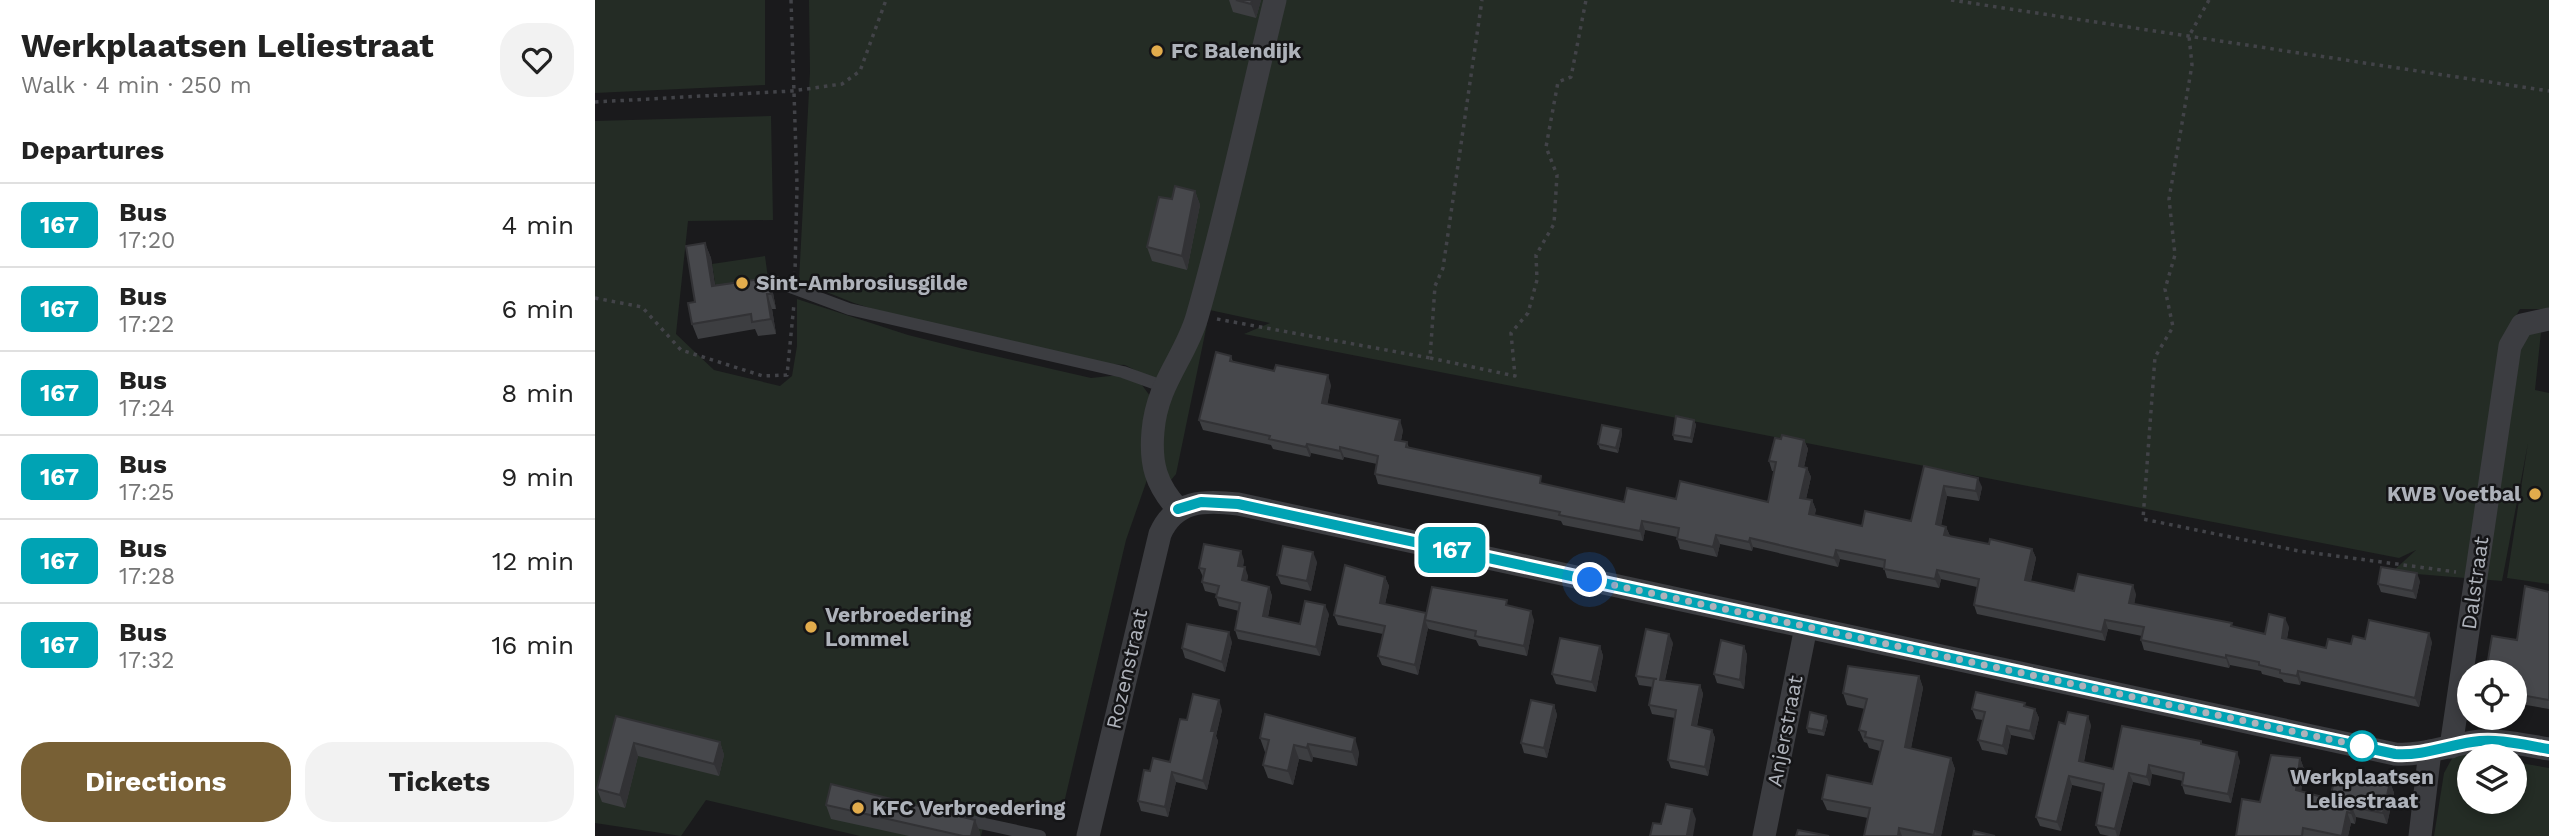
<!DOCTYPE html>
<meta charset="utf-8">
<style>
:root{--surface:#fff;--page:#f2f2f2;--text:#222;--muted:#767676;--line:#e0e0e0;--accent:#786035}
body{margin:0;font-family:"Work Sans",sans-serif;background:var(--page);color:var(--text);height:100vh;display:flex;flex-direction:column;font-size:26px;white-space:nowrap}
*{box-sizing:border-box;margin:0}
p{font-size:23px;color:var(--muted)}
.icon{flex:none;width:38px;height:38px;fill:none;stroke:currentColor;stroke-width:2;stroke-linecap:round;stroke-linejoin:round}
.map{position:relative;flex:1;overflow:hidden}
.details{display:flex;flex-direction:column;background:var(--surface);width:595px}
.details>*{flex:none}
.badge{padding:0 14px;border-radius:10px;font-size:24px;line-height:46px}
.controls{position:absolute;left:1862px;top:660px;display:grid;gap:14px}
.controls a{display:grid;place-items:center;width:70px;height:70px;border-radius:50%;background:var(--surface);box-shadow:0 4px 10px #0003;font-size:35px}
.you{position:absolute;width:35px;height:35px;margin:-18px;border:5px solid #fff;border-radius:50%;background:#1a73e8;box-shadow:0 0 0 10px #1a73e833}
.map>.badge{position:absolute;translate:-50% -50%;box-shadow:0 0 0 4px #fff}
h2{padding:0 21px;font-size:26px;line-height:63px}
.round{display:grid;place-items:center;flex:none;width:74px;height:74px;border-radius:28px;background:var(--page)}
.head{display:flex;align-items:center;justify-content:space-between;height:119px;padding:0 21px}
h1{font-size:33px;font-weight:700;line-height:52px}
.cta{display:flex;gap:14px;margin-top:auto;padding:14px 21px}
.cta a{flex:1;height:80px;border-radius:28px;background:var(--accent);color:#fff;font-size:28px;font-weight:700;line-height:80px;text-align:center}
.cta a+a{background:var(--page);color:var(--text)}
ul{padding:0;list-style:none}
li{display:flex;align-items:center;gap:21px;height:84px;padding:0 21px;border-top:2px solid var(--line)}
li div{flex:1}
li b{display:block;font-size:26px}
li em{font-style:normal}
li .badge{min-width:77px;font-weight:700;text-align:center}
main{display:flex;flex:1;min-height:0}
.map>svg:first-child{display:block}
.green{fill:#242c25}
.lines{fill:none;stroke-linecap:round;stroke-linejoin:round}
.path{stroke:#424348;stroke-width:3.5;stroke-dasharray:3.5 5;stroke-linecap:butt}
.service{stroke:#3c3d41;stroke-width:12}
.minor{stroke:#3c3d41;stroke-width:23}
.wall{fill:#3d3e41}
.shaded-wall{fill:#323235}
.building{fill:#47484c;stroke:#323235;stroke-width:2}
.line-casing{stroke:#fff;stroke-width:16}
.line{stroke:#00a3b4;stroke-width:10}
.walk{stroke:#aeb2ba;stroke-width:7;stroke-dasharray:0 12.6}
.poi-dot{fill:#e2ac4c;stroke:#151517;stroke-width:2.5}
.stop-dot{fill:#fff;stroke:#00a3b4;stroke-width:3.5}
.labels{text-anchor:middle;stroke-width:5;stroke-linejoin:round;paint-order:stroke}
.poi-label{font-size:21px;font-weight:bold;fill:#aeb2ba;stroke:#151517;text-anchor:start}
.street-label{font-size:21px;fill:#aeb2ba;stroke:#151517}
.stop-label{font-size:21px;font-weight:bold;fill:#aeb2ba;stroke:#151517}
</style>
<main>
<section class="details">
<div class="head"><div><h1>Werkplaatsen Leliestraat</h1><p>Walk · 4 min · 250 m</p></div><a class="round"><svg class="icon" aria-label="heart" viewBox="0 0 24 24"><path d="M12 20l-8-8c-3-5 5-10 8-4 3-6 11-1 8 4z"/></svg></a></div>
<h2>Departures</h2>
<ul>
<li><span class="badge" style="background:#00a3b4;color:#fff">167</span><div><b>Bus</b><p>17:20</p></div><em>4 min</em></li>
<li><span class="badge" style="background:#00a3b4;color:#fff">167</span><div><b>Bus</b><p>17:22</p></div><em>6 min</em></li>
<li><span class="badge" style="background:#00a3b4;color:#fff">167</span><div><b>Bus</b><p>17:24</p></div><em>8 min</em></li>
<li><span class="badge" style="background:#00a3b4;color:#fff">167</span><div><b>Bus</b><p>17:25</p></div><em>9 min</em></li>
<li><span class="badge" style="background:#00a3b4;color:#fff">167</span><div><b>Bus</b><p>17:28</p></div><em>12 min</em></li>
<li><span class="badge" style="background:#00a3b4;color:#fff">167</span><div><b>Bus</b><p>17:32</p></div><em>16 min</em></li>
</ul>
<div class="cta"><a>Directions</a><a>Tickets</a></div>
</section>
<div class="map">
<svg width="1954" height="836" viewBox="0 0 1954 836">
<rect width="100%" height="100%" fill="#1a1a1c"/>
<g class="green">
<polygon points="0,0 170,0 170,85 0,93"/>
<polygon points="214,0 671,0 596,316 564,382 530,365 485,363 367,337 259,303 204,281 215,72"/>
<polygon points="688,0 1954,0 1954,309 1925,309 1914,328 1946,332 1940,390 1954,393 1954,584 1912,578 1933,443 1907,581 1797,572 1821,550 1804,558 649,334 675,323 610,309"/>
<polygon points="176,116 178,220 93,221 81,334 119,370 185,386 197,376 202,346 202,299 313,335 369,349 496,378 525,375 544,381 558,400 554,474 531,540 465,820 395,800 386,836 265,836 111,800 86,836 0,823 0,121"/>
<polygon points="170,256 175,293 123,302 117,264"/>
<polygon points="612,324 581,474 576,480 571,478 563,432 603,326"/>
<polygon points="1860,753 1880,756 1874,756 1874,802 1920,802 1920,762 1954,768 1954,836 1839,836 1849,773"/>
</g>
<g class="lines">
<g class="path">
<polyline points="196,0 202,185 200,272"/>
<polyline points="1356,0 1954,91"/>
<polyline points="1614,0 1594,36 1597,65 1574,199 1580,255 1570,289 1578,327 1560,357 1548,519 1704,551 1861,572"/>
<polyline points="0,102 197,91 247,84 265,71 291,0"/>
<polyline points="0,298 47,307 86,350 168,376 192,375 199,304"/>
<polyline points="622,319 835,358 840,286 848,268 887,0"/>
<polyline points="835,358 920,376 916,333 933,313 942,280 941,255 959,224 962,175 951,147 963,82 976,77 991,0"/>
</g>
<g class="service">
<polyline points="176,280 254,309 528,372 567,386"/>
<polyline points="367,819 445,836"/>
</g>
<g class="minor">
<path d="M 583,509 C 561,485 555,464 558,431 C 562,383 590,358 602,317 C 632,213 654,106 680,0"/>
<polyline points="1856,747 1915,346 1927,325 1954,319"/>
<path d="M 493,836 L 565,534 C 580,500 609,500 643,504 L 1800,754 C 1827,756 1851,746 1877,742 C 1902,738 1929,745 1954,749"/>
<polyline points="1169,836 1211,627"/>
<polyline points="1825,836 1835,751"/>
</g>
</g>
<g class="wall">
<polygon points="634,0 666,0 661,18 638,12"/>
<polygon points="600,191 605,205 592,270 557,261 552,247 577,199"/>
<polygon points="110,243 116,258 120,285 173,278 178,293 181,309 177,309 181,334 163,336 160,329 103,339 97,324 100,302"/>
<polygon points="636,356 638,362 736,385 732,404 808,430 806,441 812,442 814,448 949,484 1029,502 1081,499 1173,502 1179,471 1177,471 1174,461 1186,439 1209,440 1213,449 1209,467 1212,468 1216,477 1211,499 1217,500 1221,510 1219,515 1267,526 1316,521 1329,466 1387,487 1384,501 1352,496 1346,526 1351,527 1355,536 1394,544 1437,549 1441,558 1436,581 1479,591 1541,594 1539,604 1670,634 1694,627 1692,639 1731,648 1756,644 1770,639 1837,642 1824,707 1706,681 1705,685 1689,682 1687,679 1667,674 1666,671 1635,665 1634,668 1549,650 1546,640 1547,636 1513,629 1510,641 1382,614 1379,605 1382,587 1346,579 1344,588 1292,578 1289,568 1245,559 1243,567 1158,547 1157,551 1125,544 1122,557 1085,549 1082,539 1082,537 1050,530 1048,541 968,525 966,521 783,484 780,474 782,464 749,457 748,460 716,453 715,457 678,449 676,445 608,430 604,420"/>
<polygon points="1099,420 1101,425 1097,443 1079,440 1078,435"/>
<polygon points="1026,429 1027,434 1023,453 1005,449 1003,444"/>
<polygon points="649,560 648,567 653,576 652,581 674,587 677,596 673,617 705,624 734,614 725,656 643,639 640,630 644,611 624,606 621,597 622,594 610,591 607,582 608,577 604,568"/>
<polygon points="722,562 716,591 686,584 682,575"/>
<polygon points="790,577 794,586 790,604 831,613 914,606 939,620 932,656 884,646 881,640 834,629 833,628 823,675 787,665 783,656 788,634 743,625 739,615"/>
<polygon points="1825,581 1821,599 1786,592 1783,584"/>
<polygon points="1954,592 1954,709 1920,703 1920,672 1922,640"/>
<polygon points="637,642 630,672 590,658 587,648"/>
<polygon points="1078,643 1070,680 1105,685 1108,694 1102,726 1117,730 1120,738 1113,776 1076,768 1073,760 1080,718 1057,714 1054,705 1058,687 1044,685 1041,676"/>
<polygon points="1005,646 1008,656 1001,692 961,684 957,674"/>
<polygon points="1149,646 1152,655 1149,689 1122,683 1119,674"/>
<polygon points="1324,676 1328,688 1316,748 1356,758 1360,769 1346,836 1269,836 1273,818 1232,810 1227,799 1277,784 1285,751 1274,748 1272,743 1269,742 1264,730 1270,709 1252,705 1248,693"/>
<polygon points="959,705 962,715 952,758 929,753 926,743"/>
<polygon points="1432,707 1440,709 1444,718 1439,740 1416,735 1412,755 1387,750 1383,740 1388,720 1381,719 1377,709"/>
<polygon points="627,710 621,736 623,741 612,790 581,782 573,817 546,811 543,801 555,771 575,762 592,720"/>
<polygon points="670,714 764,752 762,766 718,757 717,762 704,759 698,785 673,778 668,765 671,752 670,752 665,738"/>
<polygon points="21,716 125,742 129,755 124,776 43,756 30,808 7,802 2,789"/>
<polygon points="1233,721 1229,736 1213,733 1212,728"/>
<polygon points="1470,724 1496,725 1489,762 1518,769 1608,745 1645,761 1636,803 1590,794 1587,785 1588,781 1557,774 1555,786 1538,782 1524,836 1514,836 1505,834 1501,825 1507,792 1477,785 1466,831 1445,826 1441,817"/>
<polygon points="1705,758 1709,769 1706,791 1735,799 1795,782 1799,793 1792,824 1761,817 1760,824 1756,823 1753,836 1641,836 1665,802"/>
<polygon points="231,805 380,820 385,833 385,836 314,836 236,819"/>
</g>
<g class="shaded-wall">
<polygon points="657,0 666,0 661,18 656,4"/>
<polygon points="600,191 605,205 592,270 587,256"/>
<polygon points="110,243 116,258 122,301 117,286"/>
<polygon points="173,278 178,293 181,309 176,294"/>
<polygon points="172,294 177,309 181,334 176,319"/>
<polygon points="733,375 736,385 731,412 727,403"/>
<polygon points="805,420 808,430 804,449 800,440"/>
<polygon points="1099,420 1101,425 1097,443 1096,438"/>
<polygon points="1026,429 1027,434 1023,453 1021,448"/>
<polygon points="1209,440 1213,449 1207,475 1204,466"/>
<polygon points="712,444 716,453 715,457 711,447"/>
<polygon points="745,447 749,457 748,460 745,451"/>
<polygon points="1212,468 1216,477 1209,507 1205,498"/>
<polygon points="1383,478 1387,487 1384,501 1381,491"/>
<polygon points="1349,486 1352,496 1344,534 1341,524"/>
<polygon points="1217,500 1221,510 1218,524 1214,514"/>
<polygon points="1047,521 1050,530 1048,541 1045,531"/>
<polygon points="1351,527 1355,536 1349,535"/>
<polygon points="1121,535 1125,544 1122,557 1118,547"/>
<polygon points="1155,538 1158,547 1157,551 1154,542"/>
<polygon points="1437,549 1441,558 1434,589 1430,580"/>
<polygon points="1241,550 1245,559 1243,567 1239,558"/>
<polygon points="646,551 649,560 646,575 643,566"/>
<polygon points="718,552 722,562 716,591 712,581"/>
<polygon points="650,567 653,576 650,589 647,580"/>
<polygon points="1342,570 1346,579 1344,588 1340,579"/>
<polygon points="1822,573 1825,581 1821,599 1818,591"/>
<polygon points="790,577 794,586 788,613 785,603"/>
<polygon points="1538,585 1541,594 1538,612 1534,603"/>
<polygon points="674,587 677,596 671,625 668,616"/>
<polygon points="730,605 734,614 725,656 721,647"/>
<polygon points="936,611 939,620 932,656 929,646"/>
<polygon points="831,613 830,620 833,628 823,675 820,665"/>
<polygon points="1690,618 1694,627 1690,647 1687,638"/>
<polygon points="1510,620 1513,629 1510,641 1507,632"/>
<polygon points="634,632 637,642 630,672 627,662"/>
<polygon points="1834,633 1837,642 1824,707 1820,698"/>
<polygon points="1074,634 1078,643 1068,688 1065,680"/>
<polygon points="1005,646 1008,656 1001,692 997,682"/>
<polygon points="1149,646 1152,655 1149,689 1145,680"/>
<polygon points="1631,655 1635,665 1634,668 1631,658"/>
<polygon points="1703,671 1706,681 1705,685 1702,676"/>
<polygon points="1324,676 1328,688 1314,758 1310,747"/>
<polygon points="1105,685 1108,694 1100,734 1097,725"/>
<polygon points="624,700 627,710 621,736 623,741 612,790 608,781 616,731"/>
<polygon points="959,705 962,715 952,758 949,748"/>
<polygon points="1440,709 1444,718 1439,740 1435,731"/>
<polygon points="1231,716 1233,721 1229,736 1228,731"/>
<polygon points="1493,716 1496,725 1487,770 1484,761"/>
<polygon points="1412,726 1416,735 1412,755 1408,746"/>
<polygon points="1117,730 1120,738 1113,776 1110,767"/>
<polygon points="760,738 764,752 762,766 757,752"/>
<polygon points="125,742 129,755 124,776 119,764"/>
<polygon points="39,743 43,756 30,808 25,795"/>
<polygon points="713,744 718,757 717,762 712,748"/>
<polygon points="699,745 704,759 698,785 693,771"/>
<polygon points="1642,752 1645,761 1636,803 1633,794"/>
<polygon points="1356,758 1360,769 1346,836 1340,836"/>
<polygon points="1705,758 1709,769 1705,801 1701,790"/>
<polygon points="1554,765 1557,774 1555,786 1552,777"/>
<polygon points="577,772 581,782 573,817 570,807"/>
<polygon points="1534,773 1538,782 1524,836 1522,836 1520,829"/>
<polygon points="1474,776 1477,785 1466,831 1462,822"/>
<polygon points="1795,782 1799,793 1792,824 1788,813"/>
<polygon points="1757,807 1761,817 1760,824 1756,813"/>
<polygon points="1097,809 1101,819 1098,836 1092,835"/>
<polygon points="1752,812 1756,823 1753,836 1747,836"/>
<polygon points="380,820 385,833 385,836 376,836"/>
<polygon points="1304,828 1307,836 1303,836"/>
</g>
<g class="building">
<polygon points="641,0 657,0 656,4"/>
<polygon points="580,186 600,191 587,256 552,247 564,197 577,199"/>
<polygon points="110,243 117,286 173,278 176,294 172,294 176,319 157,322 156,314 97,324 93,303 100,302 91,246"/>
<polygon points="621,352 636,356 635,361 679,371 681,365 733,375 727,403 805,420 800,440 812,442 811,447 946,476 945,483 1029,502 1032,488 1081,499 1085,481 1173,502 1181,462 1174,461 1180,438 1186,439 1187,435 1209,440 1204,466 1212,468 1205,498 1217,500 1214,514 1267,526 1270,511 1316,521 1329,466 1383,478 1381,491 1349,486 1341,524 1351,527 1349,535 1394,544 1395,539 1437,549 1430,580 1479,591 1483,574 1538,585 1534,603 1637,623 1636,626 1670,634 1674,614 1690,618 1687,638 1731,648 1733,639 1756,644 1758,636 1770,639 1774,620 1834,633 1820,698 1703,671 1702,676 1685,673 1685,670 1664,665 1664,662 1631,655 1631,658 1546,640 1549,627 1510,620 1507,632 1379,605 1384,579 1342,570 1340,579 1289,569 1290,560 1241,550 1239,558 1155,538 1154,542 1121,535 1118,547 1082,539 1084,528 1047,521 1045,531 964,515 965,512 780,474 783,456 745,447 745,451 712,444 711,447 674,439 675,436 604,420"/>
<polygon points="1081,416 1099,420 1096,438 1078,435"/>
<polygon points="1007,425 1026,429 1021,448 1003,444"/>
<polygon points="609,544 646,551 643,566 650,567 647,580 674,587 668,616 705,624 710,601 730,605 721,647 640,630 645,603 621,597 624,586 607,582 610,569 604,568"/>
<polygon points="688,546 718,552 712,581 682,575"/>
<polygon points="750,565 790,577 785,603 831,613 820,665 783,656 790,626 739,615"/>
<polygon points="1786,567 1822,573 1818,591 1783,584"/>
<polygon points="1930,586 1954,592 1954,700 1920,694 1920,672 1891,672 1897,636 1922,640"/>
<polygon points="837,587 912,600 911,605 936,611 929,646 880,636 881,631 830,620"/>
<polygon points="592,624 634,632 627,662 587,648"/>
<polygon points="1051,629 1074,634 1065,680 1105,685 1097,725 1117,730 1110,767 1073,760 1081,710 1054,705 1059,679 1062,679 1041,676"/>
<polygon points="965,638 1005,646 997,682 957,674"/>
<polygon points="1126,640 1149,646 1145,680 1119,674"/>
<polygon points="1253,666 1324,676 1310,747 1356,758 1339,835 1304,828 1303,836 1269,836 1275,808 1227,799 1232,775 1277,784 1288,741 1270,737 1271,732 1264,730 1272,699 1248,693"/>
<polygon points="1381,692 1430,703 1429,706 1440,709 1435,731 1412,726 1408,746 1383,740 1390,712 1377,709"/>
<polygon points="598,694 624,700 616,731 620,731 608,781 577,772 570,807 543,801 549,770 555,771 558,758 575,762 585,719 592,720"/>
<polygon points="936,700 959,705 949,748 926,743"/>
<polygon points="1215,712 1231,716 1228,731 1212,728"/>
<polygon points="1473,712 1493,716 1484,761 1518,769 1527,726 1606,741 1606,744 1642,752 1633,794 1587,785 1589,773 1554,765 1552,777 1534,773 1520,829 1501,825 1509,784 1474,776 1462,822 1441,817 1464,722 1470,724"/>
<polygon points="670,714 760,738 757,752 713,744 712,748 699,745 693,771 668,765 674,740 665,738"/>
<polygon points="21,716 125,742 119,764 39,743 25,795 2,789"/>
<polygon points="1676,755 1705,758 1701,790 1735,799 1741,772 1795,782 1788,813 1757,807 1756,813 1752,812 1747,836 1708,828 1707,836 1641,836 1647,799 1665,802"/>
<polygon points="236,784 380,820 376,836 368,836 231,805"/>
<polygon points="1071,804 1097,809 1092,835 1098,836 1055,836 1058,823 1066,824"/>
<polygon points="1203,830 1234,836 1201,836"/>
<polygon points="1379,831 1400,836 1378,836"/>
</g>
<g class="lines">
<defs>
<path id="line" d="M 583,509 L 606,502 L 643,504 L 1800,754 C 1827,756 1851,746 1877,742 C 1902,738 1929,745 1954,749"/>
</defs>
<use href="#line" class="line-casing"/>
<use href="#line" class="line"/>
<polyline class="walk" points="995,580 1775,748 1767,746"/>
</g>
<g class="poi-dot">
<circle cx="562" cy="51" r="7"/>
<circle cx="147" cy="283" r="7"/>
<circle cx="1940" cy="494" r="7"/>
<circle cx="216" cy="627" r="7"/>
<circle cx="263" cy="808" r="7"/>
</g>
<circle class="stop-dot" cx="1767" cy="746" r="14"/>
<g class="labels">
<g class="poi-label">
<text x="576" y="58">FC Balendijk</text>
<text x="161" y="290">Sint-Ambrosiusgilde</text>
<text x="1926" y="501" text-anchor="end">KWB Voetbal</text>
<text x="230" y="622">Verbroedering<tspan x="230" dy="24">Lommel</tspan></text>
<text x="277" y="815">KFC Verbroedering</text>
</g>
<g class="street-label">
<text transform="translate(1880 583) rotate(-82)" y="7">Dalstraat</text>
<text transform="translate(532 669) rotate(-77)" y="7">Rozenstraat</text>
<text transform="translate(1190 731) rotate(-79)" y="7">Anjerstraat</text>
</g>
<g class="stop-label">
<text x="1767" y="784">Werkplaatsen<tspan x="1767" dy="24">Leliestraat</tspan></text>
</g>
</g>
</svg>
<div class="controls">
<a><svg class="icon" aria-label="locate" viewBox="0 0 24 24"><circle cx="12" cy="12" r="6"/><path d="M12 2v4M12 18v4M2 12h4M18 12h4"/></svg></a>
<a><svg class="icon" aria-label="layers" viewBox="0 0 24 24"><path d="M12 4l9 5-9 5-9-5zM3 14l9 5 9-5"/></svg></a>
</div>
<div class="you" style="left:995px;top:580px"></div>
<b class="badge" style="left:857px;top:550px;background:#00a3b4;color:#fff">167</b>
</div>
</main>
